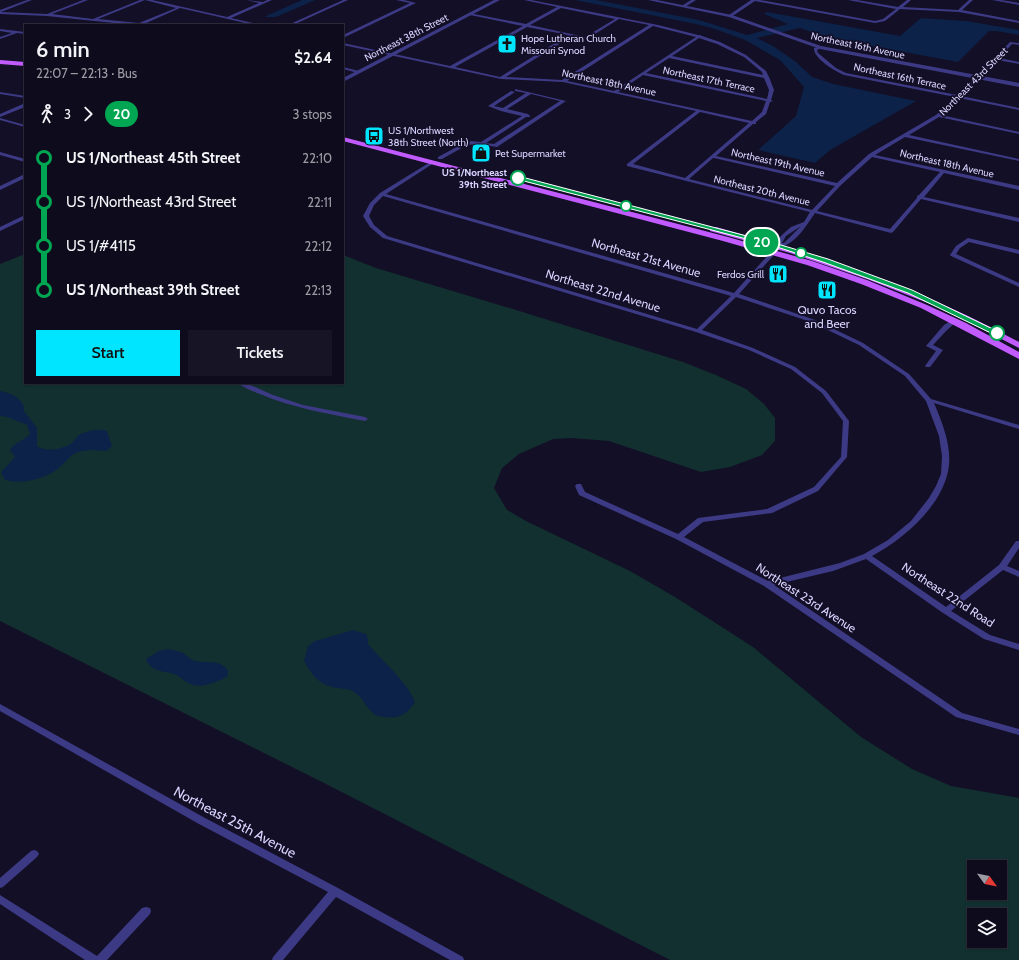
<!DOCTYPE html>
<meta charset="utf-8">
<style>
:root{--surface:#0e0b1c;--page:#171425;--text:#f1f3f6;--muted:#9b9ba3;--line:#2e2b3b;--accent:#00e5ff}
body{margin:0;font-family:Cabin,sans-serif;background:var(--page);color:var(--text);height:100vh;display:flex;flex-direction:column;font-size:15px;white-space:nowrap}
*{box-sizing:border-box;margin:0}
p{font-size:13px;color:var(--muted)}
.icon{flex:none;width:22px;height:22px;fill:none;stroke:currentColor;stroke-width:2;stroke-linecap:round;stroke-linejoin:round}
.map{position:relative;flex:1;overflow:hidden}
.panel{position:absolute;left:24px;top:24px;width:320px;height:360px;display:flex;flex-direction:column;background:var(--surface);border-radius:0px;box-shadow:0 1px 3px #0004,0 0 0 1px var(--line)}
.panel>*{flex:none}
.badge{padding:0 8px;border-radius:13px;font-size:14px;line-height:26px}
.needle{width:26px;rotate:123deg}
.fabs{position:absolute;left:967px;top:860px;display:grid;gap:8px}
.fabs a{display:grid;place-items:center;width:40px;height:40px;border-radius:0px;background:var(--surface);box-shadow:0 1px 3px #0004,0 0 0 1px var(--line);font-size:20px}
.map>.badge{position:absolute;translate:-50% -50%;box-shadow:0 0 0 2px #fff}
.legs{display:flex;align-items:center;gap:6px;height:44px;padding:0 12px;font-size:13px}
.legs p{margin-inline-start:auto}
.headline{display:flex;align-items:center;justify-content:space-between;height:68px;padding:0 12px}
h1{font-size:22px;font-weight:600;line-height:30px}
.button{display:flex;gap:8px;margin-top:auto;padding:8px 12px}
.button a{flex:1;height:46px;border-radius:0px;background:var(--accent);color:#111;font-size:16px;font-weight:600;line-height:46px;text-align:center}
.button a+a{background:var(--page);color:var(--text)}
ul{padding:0 12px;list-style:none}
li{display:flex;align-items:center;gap:14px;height:44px;font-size:15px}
li i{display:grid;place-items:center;width:6px;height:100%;margin:0 5px;background:currentColor}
li i::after{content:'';width:10px;height:10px;margin:-5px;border:3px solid;border-radius:50%;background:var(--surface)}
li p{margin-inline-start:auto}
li:first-child i{background:linear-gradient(#0000 50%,currentColor 0)}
li:last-child i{background:linear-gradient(currentColor 50%,#0000 0)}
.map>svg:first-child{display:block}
.green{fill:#12302f;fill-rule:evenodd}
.water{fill:#0c2248}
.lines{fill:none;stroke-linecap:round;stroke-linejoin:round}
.minor{fill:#3d3a85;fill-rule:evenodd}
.tertiary{fill:#3d3a85;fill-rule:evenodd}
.primary{fill:#c25bff;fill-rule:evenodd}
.line-1{fill:#00a651;stroke:#fff}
.stop-1-dot{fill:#fff;stroke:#00a651;stroke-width:2}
.labels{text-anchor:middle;stroke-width:3.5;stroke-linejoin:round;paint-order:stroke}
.far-street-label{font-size:10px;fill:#d9d4ff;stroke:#130f26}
.far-poi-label{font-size:10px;fill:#d9d4ff;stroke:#130f26;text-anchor:start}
.far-stop-label{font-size:10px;font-weight:bold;fill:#d9d4ff;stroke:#130f26;text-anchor:end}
.street-label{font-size:12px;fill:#d9d4ff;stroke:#130f26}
.poi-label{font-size:12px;fill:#d9d4ff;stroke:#130f26}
.near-street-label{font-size:14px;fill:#d9d4ff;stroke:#130f26}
</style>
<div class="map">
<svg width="1019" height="960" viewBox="0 0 1019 960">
<rect width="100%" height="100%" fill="#130f26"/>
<path class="green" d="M 25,254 L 25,383 L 343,383 L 343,255 L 376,268 L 516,310 L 683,362 L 716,375 L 746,389 L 764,404 L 775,418 L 775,441 L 762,455 L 730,467 L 701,472 L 609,441 L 572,438 L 553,439 L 519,454 L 502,468 L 494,488 L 507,510 L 526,521 L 630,571 L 675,597 L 753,647 L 861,737 L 912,769 L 951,786 L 1019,798 L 1019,960 L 670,960 L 328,785 L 0,621 L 0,264 ZM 974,867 L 1000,867 L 1000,893 L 974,893 ZM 974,915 L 1000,915 L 1000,941 L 974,941 Z"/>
<g class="water">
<polygon points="302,0 315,0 276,17 265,17 266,16"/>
<polygon points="575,0 596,0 699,20 747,35 788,24 764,14 767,12 900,36 921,18 966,21 1019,30 1019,35 996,31 989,31 958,62 828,38 800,28 757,38 773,46 796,62 812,77 833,84 916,101 830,150 815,163 758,150 796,116 804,87 780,60 745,40 715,29 696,24"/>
<path d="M 0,391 C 11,393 25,399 24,411 L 37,428 L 37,446 C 46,452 61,450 70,444 C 74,442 75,438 79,435 C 86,431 99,428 107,431 L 112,446 L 110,448 L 106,451 C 97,450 86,450 78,452 C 71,454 64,464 59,468 C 45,479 22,485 5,480 L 1,472 L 15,457 L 10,450 C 14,443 23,441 30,434 L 27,425 L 7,417 L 0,416 Z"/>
<path d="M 353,630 L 366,634 L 368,639 L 368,644 C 382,661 407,681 415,702 C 407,714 400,719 385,717 C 381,717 377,716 374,714 C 364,706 363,695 350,690 C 345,688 338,689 332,687 C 318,684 311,673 304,661 L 308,646 L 315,641 Z"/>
<path d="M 168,649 C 173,650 179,651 183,653 C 188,656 190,660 196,661 C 210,664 217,658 228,670 L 228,676 C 218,682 201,689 190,684 C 184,682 181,676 174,674 C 163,671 151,672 146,659 L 159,651 Z"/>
</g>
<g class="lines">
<g class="minor">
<polygon points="27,0 32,0 1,12 47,14 83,0 88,0 52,14 93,19 140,0 145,0 98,19 139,23 176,8 145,0 152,0 227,17 259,3 246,0 263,2 267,0 272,0 231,18 261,25 254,25 180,8 144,24 146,25 133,25 47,16 0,14 0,10"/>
<polygon points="343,0 348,0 293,25 288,25"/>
<polygon points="396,0 404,0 416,3 343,38 343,35 410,3"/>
<path d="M 524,0 L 531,0 L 658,25 L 698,35 L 700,35 L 702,36 L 720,42 L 746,55 L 766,71 L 769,77 L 774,90 L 771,100 L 773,101 L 770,102 L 766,114 L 756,122 L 756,124 L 753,124 L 716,156 L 837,183 L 869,154 L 936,115 L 955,97 L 844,75 C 835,71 813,58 814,48 L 821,46 L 821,48 L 817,50 L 818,53 L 836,68 L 846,73 L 957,95 L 976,77 L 1010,42 L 1019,43 L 1019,45 L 1012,44 L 999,58 L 1019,62 L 1019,64 L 997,60 L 961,96 L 1019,108 L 1019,110 L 959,98 L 941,115 L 1019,132 L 1019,134 L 939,117 L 909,135 L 1019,159 L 1019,161 L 905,137 L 875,155 L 1019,186 L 1019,190 L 944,173 L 924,197 L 1019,218 L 1019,222 L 921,199 L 893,232 L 891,233 L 815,213 C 806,226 796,243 781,247 L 739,294 L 815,320 L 863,343 L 909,374 L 931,399 L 1019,425 L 1019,429 L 934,403 C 942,422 951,444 949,465 C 945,504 904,539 872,556 L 946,607 L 999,565 L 1016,541 L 1019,541 L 1019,548 L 1007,566 L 1019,571 L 1019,577 L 1003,570 L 951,611 L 990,635 L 1019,644 L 1019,650 L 984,639 L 943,613 L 866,559 L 833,571 L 774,585 L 962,713 L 1019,729 L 1019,735 L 956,717 L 764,586 L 676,539 L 579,495 L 575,486 L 577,484 L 581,484 L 585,492 L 678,534 L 698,518 L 767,509 L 814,487 L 841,457 L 843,421 L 822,393 L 791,369 L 749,350 L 696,332 L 383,238 L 370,227 L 363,216 L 370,203 L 380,193 L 432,161 L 434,162 L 434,163 L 386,194 L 734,293 L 776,246 L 779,238 L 783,234 L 791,227 L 804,222 L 810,212 L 627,166 L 627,164 L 696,111 L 563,82 L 501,79 L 343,45 L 343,43 L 450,66 L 523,26 L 470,15 L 469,15 L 469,13 L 526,24 L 557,7 ZM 561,8 L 615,19 L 585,37 L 530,25 ZM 619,19 L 649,25 L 562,80 L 506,77 L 572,36 L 587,39 ZM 653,26 L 696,37 L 614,91 L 567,81 ZM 527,27 L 568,35 L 500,77 L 455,67 ZM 699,38 L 717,44 L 744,57 L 762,72 L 763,75 L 672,56 ZM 669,58 L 764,78 L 769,90 L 767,99 L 646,73 ZM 643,75 L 766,101 L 762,112 L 752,121 L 618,92 ZM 700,112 L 749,123 L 685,178 L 633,164 ZM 872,157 L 940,172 L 919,195 L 917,196 L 917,198 L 890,229 L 817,211 L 840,186 ZM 713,158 L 714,158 L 835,186 L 812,210 L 689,179 ZM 383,196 L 731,296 L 697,329 L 387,236 L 374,225 L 369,216 L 374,205 ZM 801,226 L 784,243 L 782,243 L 786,236 ZM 736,297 L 811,322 L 859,345 L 905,376 L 926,401 L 939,436 L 942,456 L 941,474 L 936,486 L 929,498 L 911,521 L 888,540 L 864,554 L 840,563 L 768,581 L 684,537 L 703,522 L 772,513 L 818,491 L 847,457 L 849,421 L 826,391 L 795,367 L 753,348 L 702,330 Z"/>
<polygon points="691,0 696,0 685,7 683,7 683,5"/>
<polygon points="751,0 760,0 875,21 883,19 896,9 848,0 857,0 898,7 907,0 911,0 903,7 958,10 969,0 973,0 962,10 1019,21 1019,23 959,12 900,9 885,21 875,23 755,1 731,17 729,17 729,15"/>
<polygon points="992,0 1001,0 1019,3 1019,5"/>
<polygon points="0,29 25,32 25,34 17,33 0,39 0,37 12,33 0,31"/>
<polygon points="343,67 359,71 360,72 358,73 343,69"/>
<path d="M 515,89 L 566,101 L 497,147 L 477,144 L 467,145 L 442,159 L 438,159 L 438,157 L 464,143 L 471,141 L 481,142 L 522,116 L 501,111 L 488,106 L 511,91 L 515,92 L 494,106 L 503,108 L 526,93 L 515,91 ZM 531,94 L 560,101 L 494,144 L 486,143 L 526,117 L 530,117 L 530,116 L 528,114 L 507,109 Z"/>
<polygon points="0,92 25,96 25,98 0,94"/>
<polygon points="23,104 25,104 25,107 0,117 0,114"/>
<polygon points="0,118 25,125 25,127 0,120"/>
<polygon points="0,152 25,159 25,162 0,155"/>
<polygon points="23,175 25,175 25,178 0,190 0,186"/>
<polygon points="25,215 25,219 0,231 0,227"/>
<polygon points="968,238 1019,250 1019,254 969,242 960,248 956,254 1019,283 1019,287 951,256 950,255 956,246"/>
<polygon points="954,319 956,320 956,322 946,331 933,345 943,350 930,367 926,367 925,366 936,351 926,346 944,325"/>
<path d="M 238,383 L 246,383 L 273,395 L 303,405 L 365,417 L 368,419 L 365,421 C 329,414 293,408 260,394 C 252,391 244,388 238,383 Z"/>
<polygon points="0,704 205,818 338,888 463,957 464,960 450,960 336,897 283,960 272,960 273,957 328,892 199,824 0,711"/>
<polygon points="34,850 37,851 39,854 37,857 3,887 0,888 0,878 31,851"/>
<polygon points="0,895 97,956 142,908 146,907 150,908 151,911 150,914 107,960 85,960 0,904"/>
</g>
<g class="tertiary">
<polygon points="494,0 500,0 343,82 343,78"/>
<polygon points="648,0 657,0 732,15 821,46 1019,83 1019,87 820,49 729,17"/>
</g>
<g class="primary">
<polygon points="0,60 25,62 25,66 0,64"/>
<polygon points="343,137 728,237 812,261 867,280 927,305 966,323 1019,352 1019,359 921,308 861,284 807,265 723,241 343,141"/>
<path d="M 710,227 L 716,227 C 822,256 922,289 1019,342 L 1019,348 L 943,309 L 867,279 L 790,253 L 710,231 Z"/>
</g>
</g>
<polygon class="line-1" points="518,176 781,245 828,259 912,290 1001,333 995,335 908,293 823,262 777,247 516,179 515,178"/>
<defs>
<symbol id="church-square" viewBox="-11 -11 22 22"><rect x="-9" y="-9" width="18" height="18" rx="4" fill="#00e5ff" stroke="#130f26"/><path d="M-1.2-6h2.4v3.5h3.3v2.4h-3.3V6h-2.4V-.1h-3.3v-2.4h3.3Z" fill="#111"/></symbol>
<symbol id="bus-square" viewBox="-11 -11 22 22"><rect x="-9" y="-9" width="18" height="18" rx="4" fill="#00e5ff" stroke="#130f26"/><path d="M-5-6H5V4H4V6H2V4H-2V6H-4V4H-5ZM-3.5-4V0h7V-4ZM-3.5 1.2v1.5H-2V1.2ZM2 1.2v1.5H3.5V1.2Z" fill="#111"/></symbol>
<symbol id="shop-square" viewBox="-11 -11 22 22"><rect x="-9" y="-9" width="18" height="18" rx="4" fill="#00e5ff" stroke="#130f26"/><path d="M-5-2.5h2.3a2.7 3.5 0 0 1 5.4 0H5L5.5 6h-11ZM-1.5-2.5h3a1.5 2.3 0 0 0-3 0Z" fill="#111"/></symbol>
<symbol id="restaurant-square" viewBox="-11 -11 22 22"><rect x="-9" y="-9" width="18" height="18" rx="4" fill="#00e5ff" stroke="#130f26"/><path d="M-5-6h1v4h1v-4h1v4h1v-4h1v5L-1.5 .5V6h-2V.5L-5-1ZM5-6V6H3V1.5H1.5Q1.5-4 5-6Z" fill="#111"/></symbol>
</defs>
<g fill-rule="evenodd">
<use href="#church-square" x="496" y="33" width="22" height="22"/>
<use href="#bus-square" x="363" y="125" width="22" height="22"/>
<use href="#shop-square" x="470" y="142" width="22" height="22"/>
<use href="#restaurant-square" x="767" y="263" width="22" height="22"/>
<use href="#restaurant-square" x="816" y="279" width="22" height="22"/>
</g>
<g class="stop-1-dot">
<circle cx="518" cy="178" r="7"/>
<circle cx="626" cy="206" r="5"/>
<circle cx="801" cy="253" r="5"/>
<circle cx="997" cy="333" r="7"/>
</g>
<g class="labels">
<g class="far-street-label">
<text transform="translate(406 37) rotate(-27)" y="4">Northeast 38th Street</text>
<text transform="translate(858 45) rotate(12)" y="4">Northeast 16th Avenue</text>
<text transform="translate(900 76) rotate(12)" y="4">Northeast 16th Terrace</text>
<text transform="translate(709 79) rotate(12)" y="4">Northeast 17th Terrace</text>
<text transform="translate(973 81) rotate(-45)" y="4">Northeast 43rd Street</text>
<text transform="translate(609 82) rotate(12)" y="4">Northeast 18th Avenue</text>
<text transform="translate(778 162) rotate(13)" y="4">Northeast 19th Avenue</text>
<text transform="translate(947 163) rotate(13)" y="4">Northeast 18th Avenue</text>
<text transform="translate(762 190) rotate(14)" y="4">Northeast 20th Avenue</text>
</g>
<g class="far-poi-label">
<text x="521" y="42">Hope Lutheran Church<tspan x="521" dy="12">Missouri Synod</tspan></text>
<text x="388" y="134">US 1/Northwest<tspan x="388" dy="12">38th Street (North)</tspan></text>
<text x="495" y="157">Pet Supermarket</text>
<text x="764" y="278" text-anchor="end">Ferdos Grill</text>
</g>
<g class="far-stop-label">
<text x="507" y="176">US 1/Northeast<tspan x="507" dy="12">39th Street</tspan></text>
</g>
<g class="street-label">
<text transform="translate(646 258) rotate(16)" y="4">Northeast 21st Avenue</text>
<text transform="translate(603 291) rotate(17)" y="4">Northeast 22nd Avenue</text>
<text transform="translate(948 595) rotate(33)" y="4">Northeast 22nd Road</text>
<text transform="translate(806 598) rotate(33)" y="4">Northeast 23rd Avenue</text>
</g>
<g class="poi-label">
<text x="827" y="314">Quvo Tacos<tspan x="827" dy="14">and Beer</tspan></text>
</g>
<g class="near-street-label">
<text transform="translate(235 822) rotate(28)" y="5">Northeast 25th Avenue</text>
</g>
</g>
</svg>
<div class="fabs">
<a><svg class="needle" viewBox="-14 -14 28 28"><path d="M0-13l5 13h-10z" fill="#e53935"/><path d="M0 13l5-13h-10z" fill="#9b9ba3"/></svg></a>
<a><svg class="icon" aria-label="layers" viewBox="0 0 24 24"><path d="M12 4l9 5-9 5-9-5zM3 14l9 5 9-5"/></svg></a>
</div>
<b class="badge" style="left:762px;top:242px;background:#00a651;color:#fff">20</b>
<section class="panel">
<div class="headline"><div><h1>6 min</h1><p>22:07 – 22:13 · Bus</p></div><b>$2.64</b></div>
<div class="legs"><svg class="icon" aria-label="walk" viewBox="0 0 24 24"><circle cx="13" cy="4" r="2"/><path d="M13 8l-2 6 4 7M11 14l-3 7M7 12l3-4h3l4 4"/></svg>3<svg class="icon" aria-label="forward" viewBox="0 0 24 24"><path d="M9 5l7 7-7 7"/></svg><b class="badge" style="background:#00a651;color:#fff">20</b><p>3 stops</p></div>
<ul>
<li><i style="color:#00a651"></i><b>US 1/Northeast 45th Street</b><p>22:10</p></li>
<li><i style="color:#00a651"></i><span>US 1/Northeast 43rd Street</span><p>22:11</p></li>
<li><i style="color:#00a651"></i><span>US 1/#4115</span><p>22:12</p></li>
<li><i style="color:#00a651"></i><b>US 1/Northeast 39th Street</b><p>22:13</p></li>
</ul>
<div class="button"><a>Start</a><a>Tickets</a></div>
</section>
</div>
